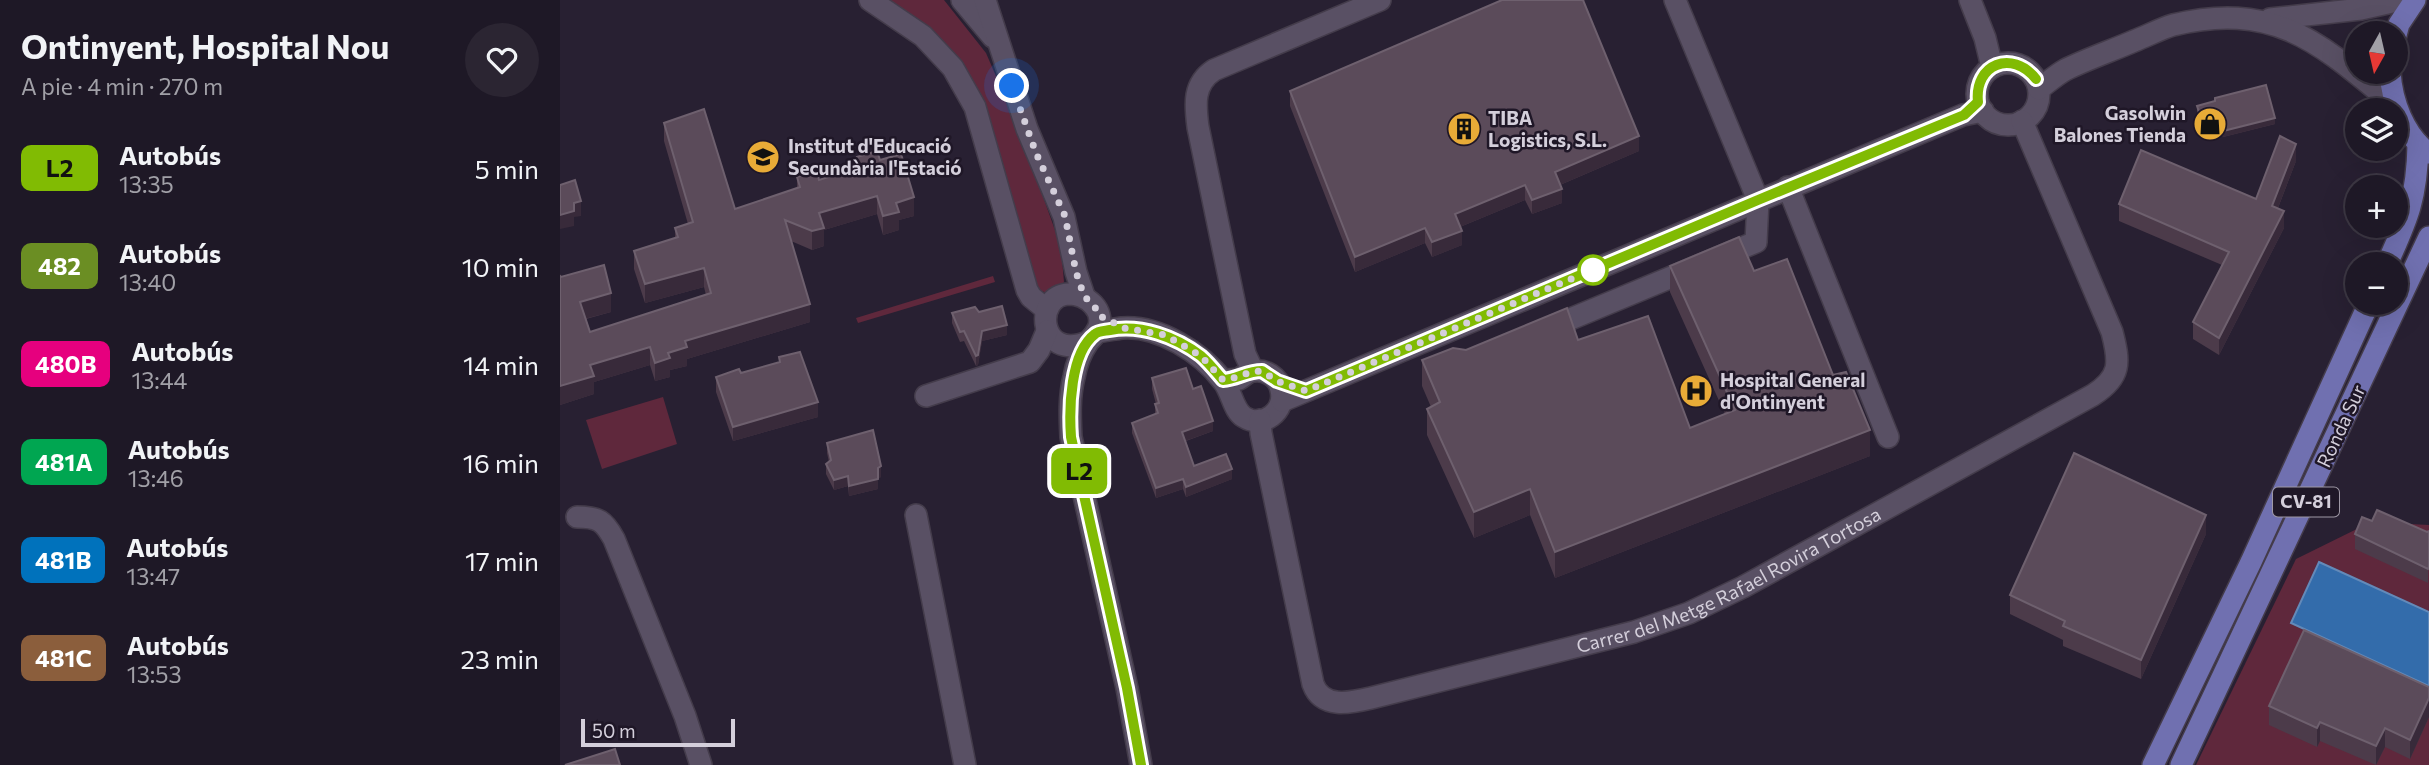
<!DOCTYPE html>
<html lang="es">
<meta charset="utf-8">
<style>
:root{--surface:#1e1826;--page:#2b2532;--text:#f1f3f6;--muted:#a1a0a7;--line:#3c3743}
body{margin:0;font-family:Commissioner,sans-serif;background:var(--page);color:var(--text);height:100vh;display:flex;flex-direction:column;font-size:26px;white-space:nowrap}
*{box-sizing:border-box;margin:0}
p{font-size:23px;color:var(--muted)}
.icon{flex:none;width:38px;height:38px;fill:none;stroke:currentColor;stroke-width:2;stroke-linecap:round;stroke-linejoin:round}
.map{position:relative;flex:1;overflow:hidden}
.sheet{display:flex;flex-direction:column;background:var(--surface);width:560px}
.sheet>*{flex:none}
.badge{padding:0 14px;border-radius:10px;font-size:24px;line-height:46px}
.needle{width:46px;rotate:188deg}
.tools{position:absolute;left:1785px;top:21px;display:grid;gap:14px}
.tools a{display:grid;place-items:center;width:63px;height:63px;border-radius:50%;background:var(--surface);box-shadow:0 7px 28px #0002,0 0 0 2px var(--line);font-size:35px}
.scale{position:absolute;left:21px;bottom:18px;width:154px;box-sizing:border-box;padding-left:7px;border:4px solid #d4cfdb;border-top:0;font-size:19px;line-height:24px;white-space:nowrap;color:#d4cfdb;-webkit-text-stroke:5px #1f1727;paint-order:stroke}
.you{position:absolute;width:35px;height:35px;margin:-18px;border:5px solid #fff;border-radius:50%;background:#1a73e8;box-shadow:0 0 0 10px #1a73e833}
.map>.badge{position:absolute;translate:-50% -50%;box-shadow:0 0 0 4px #fff}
.round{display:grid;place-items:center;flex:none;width:74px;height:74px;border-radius:37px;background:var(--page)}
.headline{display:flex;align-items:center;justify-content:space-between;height:119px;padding:0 21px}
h1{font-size:33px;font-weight:700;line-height:52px}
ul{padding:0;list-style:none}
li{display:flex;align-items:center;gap:21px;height:98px;padding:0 21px}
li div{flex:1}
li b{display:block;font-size:26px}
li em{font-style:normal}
li .badge{min-width:77px;font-weight:700;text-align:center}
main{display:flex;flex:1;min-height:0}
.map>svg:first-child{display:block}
.green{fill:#5f283c}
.water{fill:#336cab;stroke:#638ab9;stroke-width:2}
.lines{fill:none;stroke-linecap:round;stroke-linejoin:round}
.minor-casing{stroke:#443c4b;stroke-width:24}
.major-casing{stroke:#443c4b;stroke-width:24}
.minor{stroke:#595064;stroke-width:21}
.major{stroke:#7070b0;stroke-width:21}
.wall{fill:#4c3b4a}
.shaded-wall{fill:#382a3a}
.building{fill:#5b4b5a;stroke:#6e606e;stroke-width:2}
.line-casing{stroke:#fff;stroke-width:16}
.line{stroke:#81bb03;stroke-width:10}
.walk{stroke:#d4cfdb;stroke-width:7;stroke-dasharray:0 12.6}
.stop-dot{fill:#fff;stroke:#81bb03;stroke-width:3.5}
.labels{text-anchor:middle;stroke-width:5;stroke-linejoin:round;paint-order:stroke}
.shield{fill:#1f1727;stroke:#9e98a5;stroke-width:2}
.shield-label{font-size:18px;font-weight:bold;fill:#d4cfdb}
.poi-label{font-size:19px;font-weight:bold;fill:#d4cfdb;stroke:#1f1727;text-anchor:start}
.street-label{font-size:19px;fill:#d4cfdb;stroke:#1f1727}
</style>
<main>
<section class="sheet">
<div class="headline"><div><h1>Ontinyent, Hospital Nou</h1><p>A pie · 4 min · 270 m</p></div><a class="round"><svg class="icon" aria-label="heart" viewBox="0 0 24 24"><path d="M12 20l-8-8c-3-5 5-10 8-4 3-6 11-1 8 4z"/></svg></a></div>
<ul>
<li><span class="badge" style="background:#81bb03;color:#111">L2</span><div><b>Autobús</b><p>13:35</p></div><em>5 min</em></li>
<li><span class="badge" style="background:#6b8e23;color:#fff">482</span><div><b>Autobús</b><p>13:40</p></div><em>10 min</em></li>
<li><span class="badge" style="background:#e6007e;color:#fff">480B</span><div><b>Autobús</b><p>13:44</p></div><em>14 min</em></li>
<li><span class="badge" style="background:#00a651;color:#fff">481A</span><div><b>Autobús</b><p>13:46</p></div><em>16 min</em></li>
<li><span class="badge" style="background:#0072bc;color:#fff">481B</span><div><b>Autobús</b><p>13:47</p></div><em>17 min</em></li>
<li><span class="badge" style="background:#8b5e3c;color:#fff">481C</span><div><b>Autobús</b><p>13:53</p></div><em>23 min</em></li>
</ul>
</section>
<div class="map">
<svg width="1869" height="765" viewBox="0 0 1869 765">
<rect width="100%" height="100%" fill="#282032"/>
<g class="green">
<polygon points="316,0 384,0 426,53 460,132 501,247 504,282 494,295 478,290 468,270 421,96 369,27"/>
<polygon points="433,276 435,282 298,323 296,318"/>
<polygon points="103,397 117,444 42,469 26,420"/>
<polygon points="1811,522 1869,525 1869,765 1636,765 1736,559"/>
</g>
<polygon class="water" points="1759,562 1869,612 1869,686 1731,623"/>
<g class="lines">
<defs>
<g id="minor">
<polyline points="310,0 363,36 393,68 415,107 467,290 471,297 487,310"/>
<polyline points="402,0 433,37"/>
<polyline points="425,0 467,129 504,217 516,272 524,296"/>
<polyline points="1410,0 1425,38 1432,67"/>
<polyline points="1710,19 1801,9 1841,0"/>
<circle cx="1448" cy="94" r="31"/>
<path d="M 1479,89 C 1487,83 1496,75 1505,70 C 1527,59 1551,51 1574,41 C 1587,36 1600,29 1613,25 C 1717,0 1762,45 1836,106"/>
<polyline points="1228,187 1328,437"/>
<polyline points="984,330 1196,242 1198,200 1115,0"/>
<path d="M 536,332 C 545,331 554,329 562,328 C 599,325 642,353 663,381 C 672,392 673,410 684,417 C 703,429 726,411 721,390 C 719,377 705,369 693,371 C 687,372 684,376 679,379 C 675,380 668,380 663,380"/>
<path d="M 528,342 C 478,362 473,295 509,294 C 526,294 546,310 538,329 C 536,335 531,338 528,342 C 521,352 516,366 514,377 C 509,397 510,417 511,437 L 567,688 L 581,765"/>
<path d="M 693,371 L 685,354 L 638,127 C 635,104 633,84 654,70 L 820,0"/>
<polyline points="366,396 470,362 479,350 487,331"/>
<polyline points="722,401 1403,115 1423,111"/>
<path id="s1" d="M 700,420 L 701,433 L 753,684 C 762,709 790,703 811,698 L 1074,632 L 1129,613 L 1183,587 L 1533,395 C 1561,377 1560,363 1552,332 L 1462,121"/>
<polyline points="356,515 405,765"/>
<path d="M 17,517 C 39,517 44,521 54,539 L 125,716 L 141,765"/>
</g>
<g id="major">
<polyline points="1836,35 1839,24 1855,0"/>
<path d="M 1830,72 C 1832,102 1844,134 1868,153"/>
<path d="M 1827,264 C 1848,218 1857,197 1858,145"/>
<polyline points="1593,765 1691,562 1809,303"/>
<polyline points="1621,765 1869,237"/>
</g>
</defs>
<use href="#minor" class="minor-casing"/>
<use href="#major" class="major-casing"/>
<use href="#minor" class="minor"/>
<use href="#major" class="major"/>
</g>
<g class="wall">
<polygon points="942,0 1025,0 1023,1 1079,151 1000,185 1002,203 972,214 965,200 900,227 902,245 872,257 865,243 795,272 730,106 730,91"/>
<polygon points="1637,106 1715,124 1663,137 1662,135 1646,139 1637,113"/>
<polygon points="104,123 175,209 237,188 237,177 259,180 297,168 297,157 320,160 354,216 339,220 339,230 323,235 317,214 264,230 264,246 252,250 231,241 250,322 127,359 127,366 110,370 110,377 95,381 90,365 34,382 34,394 0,405 0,276 1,277 51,312 26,319 30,332 146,295 144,287 85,303 74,269 74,251 115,238 115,228 128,224 104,141"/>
<polygon points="1736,161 1718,208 1724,228 1659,355 1633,339 1633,322 1662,265 1559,221 1559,204 1696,199"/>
<polygon points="1110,266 1194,271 1273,375 1310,456 995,578 970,515 914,538 867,435 867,409 871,407 862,386 862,360 906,350 1018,340 1130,428 1165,414 1110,292"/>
<polygon points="419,312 447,335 422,341 418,365 416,366 404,341 400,342 392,323 392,313"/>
<polygon points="219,357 258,417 173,441 156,392 156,377 181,373 219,362"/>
<polygon points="592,378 633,389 653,431 626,441 634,466 672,479 626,497 623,489 596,498 572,433 572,423 595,414 595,404 596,404 592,389"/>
<polygon points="267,443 321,477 318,478 318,489 289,496 288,486 274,490 266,474 266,464 269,462 267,453"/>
<polygon points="1812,521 1867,532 1869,531 1868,583 1795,549 1795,534"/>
<polygon points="1646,534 1581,679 1503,646 1503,640 1450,614 1450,595"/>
<polygon points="1869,687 1869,717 1850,759 1825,747 1816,765 1760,741 1757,747 1709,725 1709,706"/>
</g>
<g class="shaded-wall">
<polygon points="1715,118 1715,124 1663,137 1663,131"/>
<polygon points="1662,129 1662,135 1646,139 1646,133"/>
<polygon points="1079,136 1079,151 995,187 995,172"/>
<polygon points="1736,144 1736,161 1712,223 1712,206"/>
<polygon points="965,185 965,200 895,229 895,214"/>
<polygon points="1002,189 1002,203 972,214 972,200"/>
<polygon points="317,196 317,214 264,230 264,246 252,250 252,231 259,213"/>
<polygon points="354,197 354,216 339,220 339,230 323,235 323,216 336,203"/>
<polygon points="21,201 21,216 14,217 14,226 0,229 0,215 14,203"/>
<polygon points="1724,211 1724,228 1659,355 1659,338"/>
<polygon points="865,228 865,243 795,272 795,257"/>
<polygon points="902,231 902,245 872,257 872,242"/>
<polygon points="144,268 144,287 85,303 85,284"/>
<polygon points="51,293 51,312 20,320 20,302"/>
<polygon points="250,304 250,322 127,359 127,366 110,370 110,377 95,381 95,363 125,341"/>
<polygon points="447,325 447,335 422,341 418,365 416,366 416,356 422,331"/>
<polygon points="90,347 90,365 34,382 34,394 0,405 0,386 30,365"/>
<polygon points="258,402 258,417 173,441 173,427"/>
<polygon points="653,421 653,431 622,442 622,432"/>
<polygon points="1310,430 1310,456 995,578 995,552"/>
<polygon points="321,466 321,477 318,479 318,468"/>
<polygon points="672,469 672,479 626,497 626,487"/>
<polygon points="288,476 288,486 274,490 274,480"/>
<polygon points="318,479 318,489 289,496 289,486"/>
<polygon points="623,479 623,489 596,498 596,488"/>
<polygon points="970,489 970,515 914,538 914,512"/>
<polygon points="1646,515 1646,534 1581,679 1581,660"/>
<polygon points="1869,698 1869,717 1850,759 1850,740"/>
<polygon points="1760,722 1760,741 1757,747 1757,728"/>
<polygon points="1825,728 1825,747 1816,765 1816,746"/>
</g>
<g class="building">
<polygon points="942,0 1023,0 1079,136 995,172 1002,189 972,200 965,185 895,214 902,231 872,242 865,228 795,257 730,91"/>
<polygon points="1706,85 1715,118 1663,131 1662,129 1646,133 1637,106 1655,101 1655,98"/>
<polygon points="144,109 175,209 240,187 237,177 257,171 259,180 300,167 297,157 317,151 320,160 341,154 354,197 336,203 339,212 323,216 317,196 259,213 264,228 252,231 225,220 250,304 125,341 127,347 108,353 110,358 95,363 90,347 30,365 34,376 0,386 0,276 1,277 44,265 51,293 20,302 30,332 151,293 144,268 85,284 74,251 118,237 115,228 133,222 104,123"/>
<polygon points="1720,136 1736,144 1712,206 1724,211 1659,338 1633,322 1669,252 1559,204 1581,150 1696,199"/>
<polygon points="15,180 21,201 14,203 14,211 0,215 0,185"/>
<polygon points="1179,237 1194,271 1227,259 1273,375 1286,372 1310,430 995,552 970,489 914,512 867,409 880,402 862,360 893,348 906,350 1007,308 1018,340 1088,316 1130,428 1175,410 1110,266"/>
<polygon points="442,306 447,325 422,331 418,355 416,356 404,331 400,332 392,313 415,307 419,312"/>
<polygon points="240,352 258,402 173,427 156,377 179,369 181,373 220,362 219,357"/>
<polygon points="626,368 633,389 641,386 653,421 622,432 634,466 666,454 672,469 626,487 623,479 596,488 572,423 598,413 595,404 599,403 592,378"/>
<polygon points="313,430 321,466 318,468 318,479 289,486 288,476 274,480 266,464 271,460 267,443"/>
<polygon points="1514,453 1646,515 1581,660 1503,626 1505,621 1450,595"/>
<polygon points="1817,510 1867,532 1869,531 1869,567 1868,569 1795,534 1802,517 1812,521"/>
<polygon points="1744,630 1869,687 1869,698 1850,740 1825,728 1816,746 1760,722 1757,728 1709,706"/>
<polygon points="55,749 60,765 5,765"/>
</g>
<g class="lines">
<defs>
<path id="line" d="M 581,765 L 567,688 L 511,437 C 509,409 510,353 535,334 C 538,331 545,331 550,330 C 581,324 616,337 641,356 C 649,363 656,372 663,380 C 677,379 687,371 702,371 L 717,381 L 746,391 L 1198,200 L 1404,115 L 1418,102 C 1414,64 1452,49 1476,79"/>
</defs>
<use href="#line" class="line-casing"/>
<use href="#line" class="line"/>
<path class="walk" d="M 452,86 L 476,153 L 505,216 L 516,272 L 524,296 L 535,307 L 538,315 L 564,328 L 605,335 L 641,356 L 663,380 C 677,379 687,371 702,371 L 717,381 L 746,391 L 1044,265 L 1033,270"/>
</g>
<defs>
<symbol id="shop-disc" viewBox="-11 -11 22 22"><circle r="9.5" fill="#e8ab37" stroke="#1f1727"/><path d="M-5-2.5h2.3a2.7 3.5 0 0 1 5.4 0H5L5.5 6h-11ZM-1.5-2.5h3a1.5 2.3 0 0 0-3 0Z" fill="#111"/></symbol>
<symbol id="building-disc" viewBox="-11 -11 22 22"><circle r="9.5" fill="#e8ab37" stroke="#1f1727"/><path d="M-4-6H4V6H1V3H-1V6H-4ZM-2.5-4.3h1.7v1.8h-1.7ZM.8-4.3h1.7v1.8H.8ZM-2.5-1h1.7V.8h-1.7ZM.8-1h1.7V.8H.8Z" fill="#111"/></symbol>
<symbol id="school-disc" viewBox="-11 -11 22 22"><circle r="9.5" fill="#e8ab37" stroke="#1f1727"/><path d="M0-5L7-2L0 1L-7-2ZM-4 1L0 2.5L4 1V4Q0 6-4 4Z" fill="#111"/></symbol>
<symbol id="hospital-disc" viewBox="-11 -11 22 22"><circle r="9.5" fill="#e8ab37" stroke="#1f1727"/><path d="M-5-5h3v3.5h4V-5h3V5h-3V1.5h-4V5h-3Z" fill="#111"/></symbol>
</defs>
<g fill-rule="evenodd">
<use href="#shop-disc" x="1631" y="105" width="38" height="38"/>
<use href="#building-disc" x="885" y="110" width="38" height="38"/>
<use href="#school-disc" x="184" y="138" width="38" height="38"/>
<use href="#hospital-disc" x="1117" y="372" width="38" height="38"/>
</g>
<circle class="stop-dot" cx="1033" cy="270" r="14"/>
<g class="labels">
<rect class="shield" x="1713" y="487.5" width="66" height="29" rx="5"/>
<g class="shield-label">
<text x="1746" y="508">CV-81</text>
</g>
<g class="poi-label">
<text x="1626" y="120" text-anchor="end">Gasolwin<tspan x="1626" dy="22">Balones Tienda</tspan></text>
<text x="928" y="125">TIBA<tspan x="928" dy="22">Logistics, S.L.</tspan></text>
<text x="228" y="153">Institut d'Educació<tspan x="228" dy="22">Secundària l'Estació</tspan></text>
<text x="1160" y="387">Hospital General<tspan x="1160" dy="22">d'Ontinyent</tspan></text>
</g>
<g class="street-label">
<text transform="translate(1781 426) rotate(-65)" y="7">Ronda Sur</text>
<text dy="7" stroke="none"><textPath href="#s1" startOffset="714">Carrer del Metge Rafael Rovira Tortosa</textPath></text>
</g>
</g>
</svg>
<div class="tools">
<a><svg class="needle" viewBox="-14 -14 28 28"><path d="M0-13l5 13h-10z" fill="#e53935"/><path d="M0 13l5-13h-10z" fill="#a1a0a7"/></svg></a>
<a><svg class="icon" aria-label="layers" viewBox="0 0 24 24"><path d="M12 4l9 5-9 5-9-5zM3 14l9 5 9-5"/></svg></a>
<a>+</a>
<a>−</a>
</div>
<div class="scale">50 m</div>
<div class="you" style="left:452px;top:86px"></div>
<b class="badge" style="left:519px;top:471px;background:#81bb03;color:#111">L2</b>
</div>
</main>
